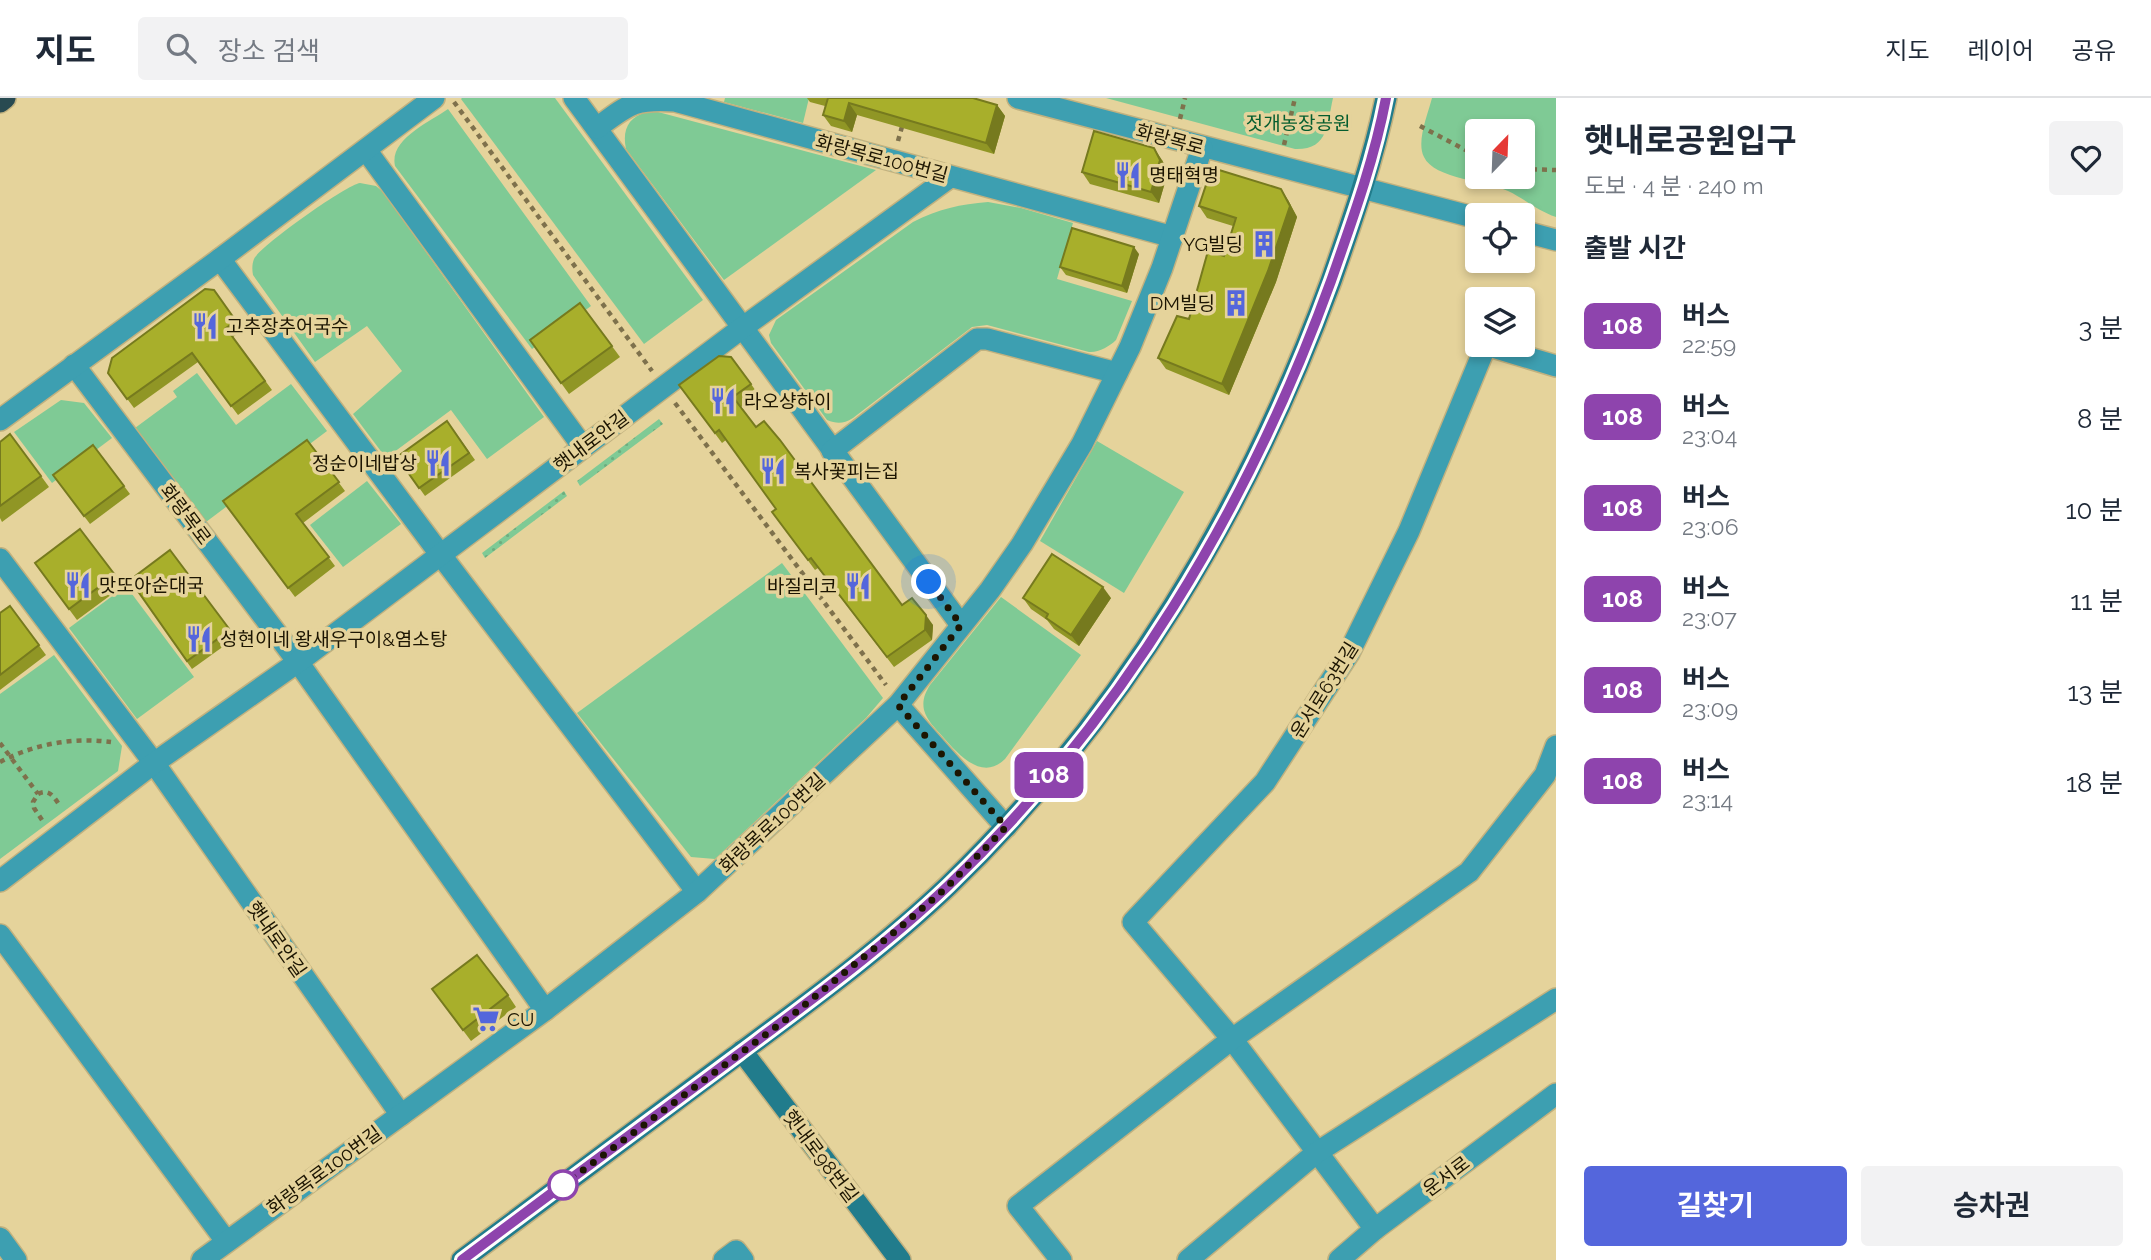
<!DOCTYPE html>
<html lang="ko">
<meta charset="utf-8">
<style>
:root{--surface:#fff;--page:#f2f2f3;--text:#1f2937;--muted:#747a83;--line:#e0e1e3;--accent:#5466dc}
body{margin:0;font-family:Raleway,"Noto Sans KR",sans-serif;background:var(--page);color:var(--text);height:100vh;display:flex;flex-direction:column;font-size:26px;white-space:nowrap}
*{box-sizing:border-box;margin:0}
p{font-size:23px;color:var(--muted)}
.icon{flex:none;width:38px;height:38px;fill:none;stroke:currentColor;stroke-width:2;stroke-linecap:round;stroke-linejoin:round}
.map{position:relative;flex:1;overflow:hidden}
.details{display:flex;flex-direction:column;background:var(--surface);width:595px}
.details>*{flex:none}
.badge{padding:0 14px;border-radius:10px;font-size:24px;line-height:46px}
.needle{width:46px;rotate:23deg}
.fabs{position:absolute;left:1465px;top:21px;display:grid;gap:14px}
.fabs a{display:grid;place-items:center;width:70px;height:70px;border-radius:7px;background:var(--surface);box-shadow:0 4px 10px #0003;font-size:35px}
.you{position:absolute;width:35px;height:35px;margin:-18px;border:5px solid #fff;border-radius:50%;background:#1a73e8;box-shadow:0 0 0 10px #1a73e833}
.map>.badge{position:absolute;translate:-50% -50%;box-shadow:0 0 0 4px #fff}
h2{padding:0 28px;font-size:26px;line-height:63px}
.round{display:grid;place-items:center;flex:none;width:74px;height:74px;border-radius:7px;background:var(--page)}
.summary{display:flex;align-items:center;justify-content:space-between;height:119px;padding:0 28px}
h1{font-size:33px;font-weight:700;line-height:52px}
.button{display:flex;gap:14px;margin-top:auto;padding:14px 28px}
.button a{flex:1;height:80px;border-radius:7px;background:var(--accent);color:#fff;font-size:28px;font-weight:700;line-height:80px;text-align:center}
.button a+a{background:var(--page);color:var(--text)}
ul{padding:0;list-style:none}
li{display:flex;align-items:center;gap:21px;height:91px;padding:0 28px}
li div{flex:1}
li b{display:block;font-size:26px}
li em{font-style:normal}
li .badge{min-width:77px;font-weight:700;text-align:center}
header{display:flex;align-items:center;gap:42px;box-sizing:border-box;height:98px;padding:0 35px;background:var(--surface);border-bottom:2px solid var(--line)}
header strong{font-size:33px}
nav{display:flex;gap:38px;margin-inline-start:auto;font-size:24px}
.search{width:490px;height:63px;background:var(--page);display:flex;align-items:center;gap:18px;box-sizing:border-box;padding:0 24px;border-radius:7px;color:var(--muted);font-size:26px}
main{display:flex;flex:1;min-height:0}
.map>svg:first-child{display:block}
.green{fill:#7fca95;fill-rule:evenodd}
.garden{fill:url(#garden-dots)}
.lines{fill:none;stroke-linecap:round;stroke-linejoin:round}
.street-casing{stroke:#c1b17f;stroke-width:24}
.secondary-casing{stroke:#c1b17f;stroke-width:24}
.highway-casing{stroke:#c1b17f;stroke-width:24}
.path{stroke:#7e714c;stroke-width:4.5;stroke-dasharray:5 5;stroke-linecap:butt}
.street{stroke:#3d9fb1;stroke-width:21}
.secondary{stroke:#217c8c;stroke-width:21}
.highway{stroke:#284a51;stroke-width:21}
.wall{fill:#909625}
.shaded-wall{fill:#767a1e}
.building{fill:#a8af2b;stroke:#767a1e;stroke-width:2}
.line-casing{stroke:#fff;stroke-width:16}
.line{stroke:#8e44ad;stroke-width:10}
.walk{stroke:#1c1502;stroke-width:7;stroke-dasharray:0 12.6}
.stop-dot{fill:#fff;stroke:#8e44ad;stroke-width:3.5}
.labels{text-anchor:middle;stroke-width:7;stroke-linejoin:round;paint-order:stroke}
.park-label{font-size:19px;fill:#055d2f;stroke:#e5d39b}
.street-label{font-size:19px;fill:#1c1502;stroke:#e5d39b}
.poi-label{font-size:19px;fill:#1c1502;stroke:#e5d39b;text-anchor:start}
</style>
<header>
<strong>지도</strong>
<div class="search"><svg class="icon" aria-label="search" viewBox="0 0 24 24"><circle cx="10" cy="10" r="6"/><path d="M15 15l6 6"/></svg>장소 검색</div>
<nav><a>지도</a><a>레이어</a><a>공유</a></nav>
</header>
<main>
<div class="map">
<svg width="1556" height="1162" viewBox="0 0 1556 1162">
<defs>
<pattern id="garden-dots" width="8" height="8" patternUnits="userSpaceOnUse" patternTransform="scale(1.75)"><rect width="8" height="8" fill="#7fca95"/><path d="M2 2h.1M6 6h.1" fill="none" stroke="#6dad7f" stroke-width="1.8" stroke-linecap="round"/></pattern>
</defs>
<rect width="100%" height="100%" fill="#e5d39b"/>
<g class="green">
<polygon points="462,0 555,0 703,202 644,246 461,1"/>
<polygon points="725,0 809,0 803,25 724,4"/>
<path d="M 1106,0 L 1333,0 C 1327,26 1329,52 1295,51 Z"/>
<path d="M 1432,0 L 1556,0 L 1556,119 C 1538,113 1525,101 1508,93 C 1487,83 1434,81 1424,59 C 1416,44 1428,16 1432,0 ZM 1477,33 L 1522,33 L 1522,79 L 1477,79 Z"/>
<path d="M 448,11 L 591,208 L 532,251 L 395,68 C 389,41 430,24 448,11 Z"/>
<path d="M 647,14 L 658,14 L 876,72 L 724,182 L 626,51 C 622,32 628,19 647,14 Z"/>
<path d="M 360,85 L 376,88 L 383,94 L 544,319 L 487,361 L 451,312 L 386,360 L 353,316 L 402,273 L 367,228 L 315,264 L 253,177 C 252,172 252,166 254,161 C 260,148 346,87 360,85 Z"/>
<path d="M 988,104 L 1021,110 L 1073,125 L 1057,181 L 1132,203 L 1116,242 C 1110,248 1098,255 1089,254 L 987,227 L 972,229 L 853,320 C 843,326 837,326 827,322 L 771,245 L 769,237 L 776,222 L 913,124 C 938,111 961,106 988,104 Z"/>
<polygon points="197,275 236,327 291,286 327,333 206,424 135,330 177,299 173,293"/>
<polygon points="61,302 84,305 112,340 52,385 14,334"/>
<polygon points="1097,343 1184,394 1124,495 1040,443"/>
<polygon points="367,383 401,426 343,469 310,427"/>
<polygon points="782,465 883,600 866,620 715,761 691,759 577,615"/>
<polygon points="126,488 194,579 137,621 69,530"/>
<path d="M 1001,499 L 1081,557 L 1005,661 C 982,684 958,656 943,639 C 936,631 927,623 924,612 C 922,602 925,595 930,587 Z"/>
<polygon points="54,557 122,648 118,673 0,761 0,596"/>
</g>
<g class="garden">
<polygon points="659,321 663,326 580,388 577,383"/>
<polygon points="564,393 567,398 485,460 482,455"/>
</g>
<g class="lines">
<defs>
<g id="street">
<polyline points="574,0 961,527"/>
<polyline points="1018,0 1477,120"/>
<path d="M 597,30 C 628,7 634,0 675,3 L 1173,139"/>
<polyline points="366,52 583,349"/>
<polyline points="1522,133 1556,142"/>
<polyline points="220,161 440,456 697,794"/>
<polyline points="74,267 298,564 545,912"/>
<polyline points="0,322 220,161 434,0"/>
<polyline points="832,353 977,241 987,241 1117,275"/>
<polyline points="0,461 154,665 401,1017"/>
<polyline points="898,607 1006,729"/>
<polyline points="0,783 154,665 298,564 742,230 950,79"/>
<polyline points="0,837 226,1143"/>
<polyline points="1375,1131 1232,941 1133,824 1265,684 1349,555 1409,433 1486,247 1556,268"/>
<polyline points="0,1140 16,1162"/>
<polyline points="202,1162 545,912 697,794 898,607 990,492 1022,446 1082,346 1130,249 1162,170 1202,50"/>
<polyline points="724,1162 736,1153 743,1162"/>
<polyline points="1061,1162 1018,1108 1232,941 1469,774 1545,677 1556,648"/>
<polyline points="1188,1162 1316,1055 1556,901"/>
<polyline points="1339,1162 1375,1131 1556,996"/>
</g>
<g id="secondary">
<polyline points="742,953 900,1162"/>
<path d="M 462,1162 C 552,1095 642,1027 733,960 C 806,906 882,851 948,788 C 1122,620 1248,409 1331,183 C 1352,123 1373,63 1386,0"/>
</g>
<polyline id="highway" points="0,4 5,0"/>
</defs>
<use href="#street" class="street-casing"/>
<use href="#secondary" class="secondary-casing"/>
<use href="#highway" class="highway-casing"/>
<g class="path">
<polyline points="454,4 652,273"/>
<polyline points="1180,21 1185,0"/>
<polyline points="1420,28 1477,58"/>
<polyline points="898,43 903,25"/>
<polyline points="1284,47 1295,0"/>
<polyline points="1522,71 1556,72"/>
<polyline points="675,305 886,587"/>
<polyline points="0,645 38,696"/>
<path d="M 0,664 C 35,646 72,639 111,644"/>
<path d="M 42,722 L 34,710 L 33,704 L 38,696 C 49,690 54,699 60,708"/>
</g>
<use href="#street" class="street"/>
<use href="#secondary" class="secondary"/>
<use href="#highway" class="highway"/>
</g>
<g class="wall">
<polygon points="807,0 973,0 997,7 1005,18 994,56 857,17 852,34 831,28 823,17 825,8 810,4"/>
<polygon points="1162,62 1168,74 1159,105 1090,86 1082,74"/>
<polygon points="1288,102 1297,119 1276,184 1229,297 1166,271 1158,260 1189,221 1224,158 1233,128 1207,120 1199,108"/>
<polygon points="1139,156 1127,195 1066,177 1060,169"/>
<polygon points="214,192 243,232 233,239 272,292 238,317 198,264 134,310 108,275"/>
<polygon points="580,205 620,259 569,296 530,242"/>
<polygon points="751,286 758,296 741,309 756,329 902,507 933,527 932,542 894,569 818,470 815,472 772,414 776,411 726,342 722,345 679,287"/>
<polygon points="447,323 475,362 425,398 397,359"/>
<polygon points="307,342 345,393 303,425 335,468 295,499 223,403"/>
<polygon points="0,344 41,378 49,389 2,424 0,420"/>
<polygon points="93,347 130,396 90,426 53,377"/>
<polygon points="35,465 115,477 123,488 77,522"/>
<polygon points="130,482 230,532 235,540 192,571"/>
<polygon points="1023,500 1111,500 1079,548 1054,531 1047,522 1031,511"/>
<polygon points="10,508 46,557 0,592 0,515"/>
<polygon points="432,891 508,897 516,909 471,943"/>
</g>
<g class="shaded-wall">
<polygon points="849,5 857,17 852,34 844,23"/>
<polygon points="997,7 1005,18 994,56 986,45"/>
<polygon points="1154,50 1162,62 1168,74 1159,105 1151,94"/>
<polygon points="1281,91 1288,102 1297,119 1276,184 1229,297 1222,286"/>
<polygon points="1134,149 1139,156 1127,195 1122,188"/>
<polygon points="1103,489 1111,500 1079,548 1071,537"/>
<polygon points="926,517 933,527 932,542 925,532"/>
</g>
<g class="building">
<polygon points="828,0 973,0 997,7 986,45 849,5 844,23 823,17"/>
<polygon points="1094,33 1154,50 1160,62 1151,94 1082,74"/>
<polygon points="1219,72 1281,91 1290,108 1268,173 1222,286 1158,260 1177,218 1189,221 1208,153 1224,158 1236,120 1199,108 1209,78"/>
<polygon points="1072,130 1134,149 1122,188 1060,169"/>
<polygon points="205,191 214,192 236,223 226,230 265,283 231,308 192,255 127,301 108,275 112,260"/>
<polygon points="580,205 612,248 561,285 530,242"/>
<polygon points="719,258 731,259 751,286 733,299 756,329 764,323 780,342 902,507 912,500 926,517 925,532 887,559 811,460 808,462 772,414 776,411 719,332 715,335 679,287"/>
<polygon points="447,323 469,355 419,390 397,359"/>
<polygon points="10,336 41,378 0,408 0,344"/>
<polygon points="307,342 339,384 296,416 329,459 288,490 223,403"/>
<polygon points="93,347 124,388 84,418 53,377"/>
<polygon points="80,431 115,477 69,511 35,465"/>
<polygon points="170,452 230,532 187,563 130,482"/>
<polygon points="1052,456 1103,489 1071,537 1046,520 1048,516 1023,500"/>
<polygon points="10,508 39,547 0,577 0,515"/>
<polygon points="477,857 508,897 463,932 432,891"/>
</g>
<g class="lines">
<defs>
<path id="line" d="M 462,1162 C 554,1093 647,1024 739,956 C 810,903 884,849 948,788 C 1122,621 1249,409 1331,183 C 1352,123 1374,63 1386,0"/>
</defs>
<use href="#line" class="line-casing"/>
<use href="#line" class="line"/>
<polyline class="walk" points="563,1087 796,914 897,832 946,790 1006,729 898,607 961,527 929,484"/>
</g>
<defs>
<symbol id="restaurant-bare" viewBox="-9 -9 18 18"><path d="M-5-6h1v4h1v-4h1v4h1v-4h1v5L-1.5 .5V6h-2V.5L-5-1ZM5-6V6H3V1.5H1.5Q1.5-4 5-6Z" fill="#5466dc" stroke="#e5d39b" stroke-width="2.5" paint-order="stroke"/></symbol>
<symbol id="building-bare" viewBox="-9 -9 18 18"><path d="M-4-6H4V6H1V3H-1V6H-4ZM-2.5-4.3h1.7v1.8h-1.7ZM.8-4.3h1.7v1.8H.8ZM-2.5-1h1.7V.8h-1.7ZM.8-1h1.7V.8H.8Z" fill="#5466dc" stroke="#e5d39b" stroke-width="2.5" paint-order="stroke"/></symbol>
<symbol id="supermarket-bare" viewBox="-9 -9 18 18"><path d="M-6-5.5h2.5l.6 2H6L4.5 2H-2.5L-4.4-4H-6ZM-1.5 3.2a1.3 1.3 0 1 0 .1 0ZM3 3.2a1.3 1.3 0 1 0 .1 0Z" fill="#5466dc" stroke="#e5d39b" stroke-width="2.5" paint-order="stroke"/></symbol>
</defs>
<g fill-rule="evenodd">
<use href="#restaurant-bare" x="1109" y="58" width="38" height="38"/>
<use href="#building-bare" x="1245" y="127" width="38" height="38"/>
<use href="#building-bare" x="1217" y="186" width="38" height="38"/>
<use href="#restaurant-bare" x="186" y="209" width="38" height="38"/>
<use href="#restaurant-bare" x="704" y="284" width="38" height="38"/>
<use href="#restaurant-bare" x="419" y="346" width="38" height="38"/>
<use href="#restaurant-bare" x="754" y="354" width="38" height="38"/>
<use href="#restaurant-bare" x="59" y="468" width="38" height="38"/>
<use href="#restaurant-bare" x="839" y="469" width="38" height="38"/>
<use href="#restaurant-bare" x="180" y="522" width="38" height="38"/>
<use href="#supermarket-bare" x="467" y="902" width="38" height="38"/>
</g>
<circle class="stop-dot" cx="563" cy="1087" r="14"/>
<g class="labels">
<g class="park-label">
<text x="1298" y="32">젓개농장공원</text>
</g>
<g class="street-label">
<text transform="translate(1170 41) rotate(15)" y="7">화랑목로</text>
<text transform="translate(882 60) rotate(15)" y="7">화랑목로100번길</text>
<text transform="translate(591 343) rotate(-37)" y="7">햇내로안길</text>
<text transform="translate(186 416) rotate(53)" y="7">화랑목로</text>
<text transform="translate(1324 592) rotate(-58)" y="7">운서로63번길</text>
<text transform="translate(772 725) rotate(-43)" y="7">화랑목로100번길</text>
<text transform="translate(277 841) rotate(55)" y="7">햇내로안길</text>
<text transform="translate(821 1058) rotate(53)" y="7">햇내로98번길</text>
<text transform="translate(324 1072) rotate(-36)" y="7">화랑목로100번길</text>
<text transform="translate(1446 1078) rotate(-37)" y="7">운서로</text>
</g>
<g class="poi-label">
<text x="1149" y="84">명태혁명</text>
<text x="1243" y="153" text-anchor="end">YG빌딩</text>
<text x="1215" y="212" text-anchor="end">DM빌딩</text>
<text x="226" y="235">고추장추어국수</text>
<text x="744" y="310">라오샹하이</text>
<text x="417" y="372" text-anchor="end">정순이네밥상</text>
<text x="794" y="380">복사꽃피는집</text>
<text x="99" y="494">맛또아순대국</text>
<text x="837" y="495" text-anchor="end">바질리코</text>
<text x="220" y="548">성현이네 왕새우구이&amp;염소탕</text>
<text x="507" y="928">CU</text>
</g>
</g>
</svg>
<div class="fabs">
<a><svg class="needle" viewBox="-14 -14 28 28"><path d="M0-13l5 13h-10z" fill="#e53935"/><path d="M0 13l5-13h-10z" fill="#747a83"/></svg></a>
<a><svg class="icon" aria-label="locate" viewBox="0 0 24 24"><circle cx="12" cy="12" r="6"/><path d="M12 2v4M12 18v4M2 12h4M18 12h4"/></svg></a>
<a><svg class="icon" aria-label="layers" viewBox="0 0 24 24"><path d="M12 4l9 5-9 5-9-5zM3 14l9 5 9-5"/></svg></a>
</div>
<div class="you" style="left:929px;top:484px"></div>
<b class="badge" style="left:1049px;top:677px;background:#8e44ad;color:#fff">108</b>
</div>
<section class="details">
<div class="summary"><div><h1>햇내로공원입구</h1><p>도보 · 4 분 · 240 m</p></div><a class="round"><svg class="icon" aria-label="heart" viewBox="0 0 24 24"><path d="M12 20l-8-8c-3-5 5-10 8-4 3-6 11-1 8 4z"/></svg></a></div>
<h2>출발 시간</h2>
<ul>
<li><span class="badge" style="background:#8e44ad;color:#fff">108</span><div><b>버스</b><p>22:59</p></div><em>3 분</em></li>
<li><span class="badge" style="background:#8e44ad;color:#fff">108</span><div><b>버스</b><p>23:04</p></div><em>8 분</em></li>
<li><span class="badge" style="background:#8e44ad;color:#fff">108</span><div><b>버스</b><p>23:06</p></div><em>10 분</em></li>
<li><span class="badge" style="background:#8e44ad;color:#fff">108</span><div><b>버스</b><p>23:07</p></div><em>11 분</em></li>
<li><span class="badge" style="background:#8e44ad;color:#fff">108</span><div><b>버스</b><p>23:09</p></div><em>13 분</em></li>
<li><span class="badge" style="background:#8e44ad;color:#fff">108</span><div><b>버스</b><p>23:14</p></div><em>18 분</em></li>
</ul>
<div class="button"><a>길찾기</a><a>승차권</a></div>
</section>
</main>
